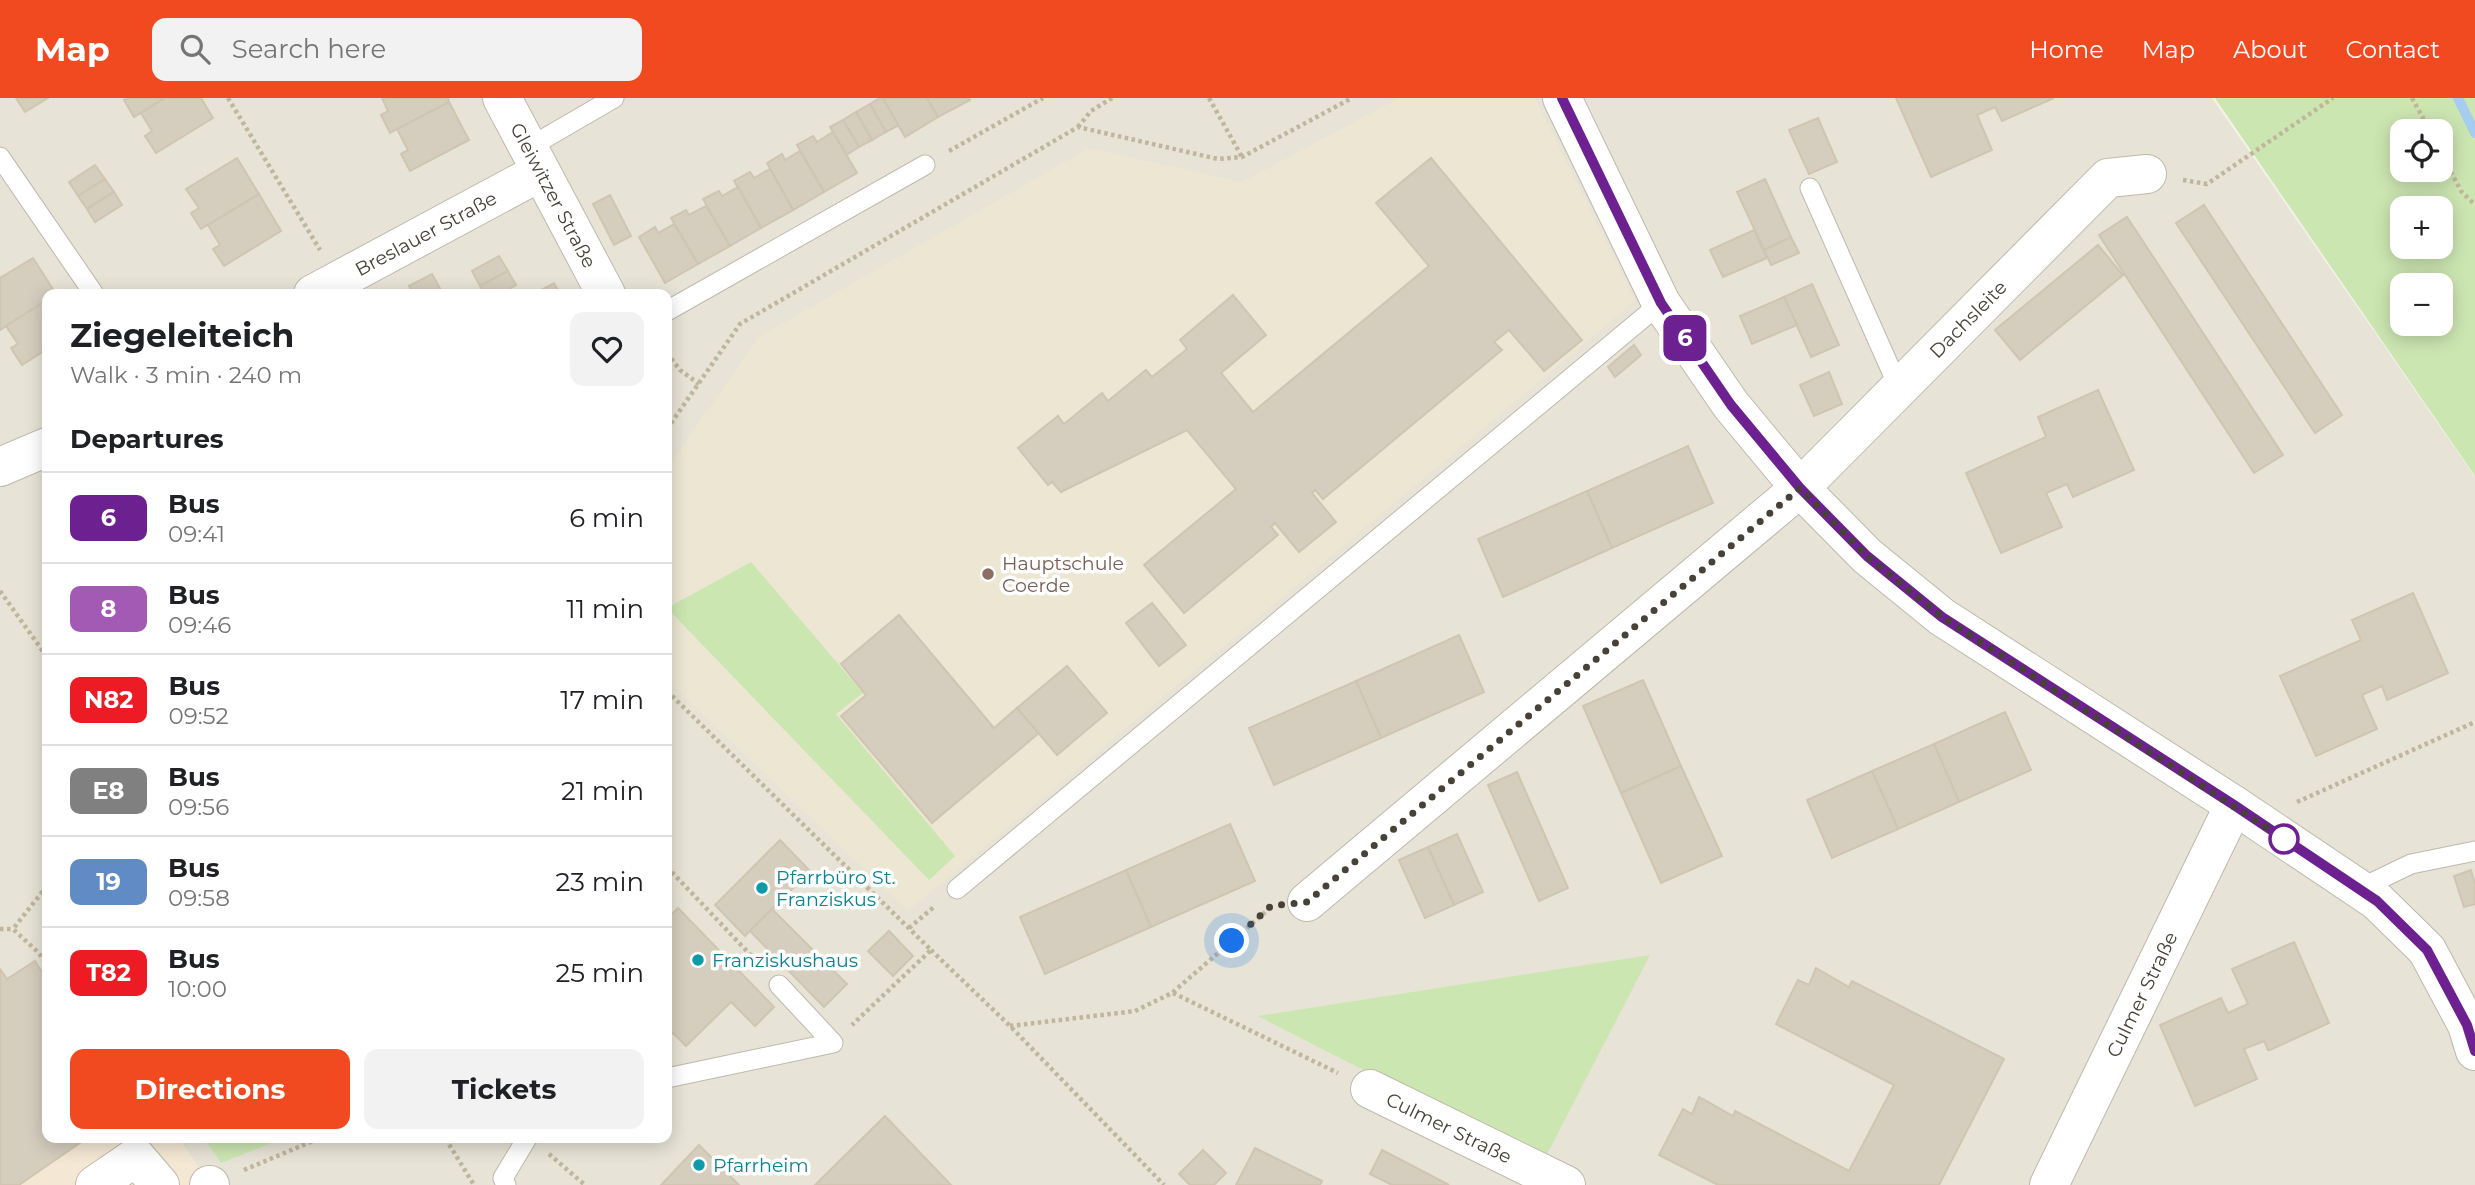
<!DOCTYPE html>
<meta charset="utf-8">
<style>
:root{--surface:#fff;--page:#f2f2f2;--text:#202124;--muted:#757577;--line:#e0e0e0;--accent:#f24a20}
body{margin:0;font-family:Montserrat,sans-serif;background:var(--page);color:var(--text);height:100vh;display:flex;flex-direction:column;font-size:26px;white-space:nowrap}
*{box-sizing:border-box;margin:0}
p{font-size:23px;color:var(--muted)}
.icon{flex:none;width:38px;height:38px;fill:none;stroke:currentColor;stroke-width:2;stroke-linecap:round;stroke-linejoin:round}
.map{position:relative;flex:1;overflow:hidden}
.panel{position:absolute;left:42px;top:191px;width:630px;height:854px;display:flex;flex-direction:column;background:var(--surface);border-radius:14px;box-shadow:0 4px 18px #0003}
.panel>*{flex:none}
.badge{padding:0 14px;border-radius:10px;font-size:24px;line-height:46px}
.controls{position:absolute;left:2390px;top:21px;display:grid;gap:14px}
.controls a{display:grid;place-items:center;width:63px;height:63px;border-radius:14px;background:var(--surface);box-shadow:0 4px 18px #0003;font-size:35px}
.you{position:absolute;width:35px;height:35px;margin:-18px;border:5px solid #fff;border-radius:50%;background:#1a73e8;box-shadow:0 0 0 10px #1a73e833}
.map>.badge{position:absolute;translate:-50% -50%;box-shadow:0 0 0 4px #fff}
h2{padding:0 28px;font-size:26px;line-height:63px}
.round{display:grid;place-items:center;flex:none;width:74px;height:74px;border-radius:14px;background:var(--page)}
.headline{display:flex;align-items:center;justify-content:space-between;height:119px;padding:0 28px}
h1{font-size:33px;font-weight:700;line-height:52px}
.button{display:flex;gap:14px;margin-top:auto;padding:14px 28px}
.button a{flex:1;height:80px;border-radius:14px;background:var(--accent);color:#fff;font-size:28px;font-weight:700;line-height:80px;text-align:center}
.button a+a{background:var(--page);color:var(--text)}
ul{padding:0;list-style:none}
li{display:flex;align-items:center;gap:21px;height:91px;padding:0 28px;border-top:2px solid var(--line)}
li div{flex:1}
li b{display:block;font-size:26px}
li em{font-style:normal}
li .badge{min-width:77px;font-weight:700;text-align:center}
header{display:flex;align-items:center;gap:42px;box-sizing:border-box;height:98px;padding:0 35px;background:var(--accent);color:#fff}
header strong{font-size:33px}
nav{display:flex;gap:38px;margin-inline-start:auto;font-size:24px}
.search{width:490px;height:63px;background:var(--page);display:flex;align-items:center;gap:18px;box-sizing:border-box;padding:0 24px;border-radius:14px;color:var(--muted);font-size:26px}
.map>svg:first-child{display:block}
.residential{fill:#e7e3d6}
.commercial{fill:#f4e8d4}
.education{fill:#ece6d2}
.green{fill:#cce6b2;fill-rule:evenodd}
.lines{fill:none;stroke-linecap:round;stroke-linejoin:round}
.stream{stroke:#a7cdee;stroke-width:10}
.building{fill:#d5cdbe;stroke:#cfc5b1;stroke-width:2}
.lane-casing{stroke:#bfb9ab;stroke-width:21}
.street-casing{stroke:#bfb9ab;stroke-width:40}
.path{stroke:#c0b59d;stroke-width:4.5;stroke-dasharray:3.5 3.5;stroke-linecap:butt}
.lane{stroke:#fff;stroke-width:19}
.street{stroke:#fff;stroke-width:38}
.line-casing{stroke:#fff;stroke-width:16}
.line{stroke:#6d2190;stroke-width:10}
.walk{stroke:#474137;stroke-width:7;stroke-dasharray:0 12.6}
.education-dot{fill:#8d6e63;stroke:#fff;stroke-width:2.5}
.stop-dot{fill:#fff;stroke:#6d2190;stroke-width:3.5}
.culture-dot{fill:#0f9aa8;stroke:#fff;stroke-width:2.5}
.labels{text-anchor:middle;stroke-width:7;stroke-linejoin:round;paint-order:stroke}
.street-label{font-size:19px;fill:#474137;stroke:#fff}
.education-label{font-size:19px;fill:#785e54;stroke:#fff;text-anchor:start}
.culture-label{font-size:19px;fill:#0d838f;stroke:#fff;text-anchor:start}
</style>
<header>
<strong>Map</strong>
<div class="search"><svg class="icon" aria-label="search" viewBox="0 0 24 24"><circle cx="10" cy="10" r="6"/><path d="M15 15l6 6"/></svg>Search here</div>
<nav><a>Home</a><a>Map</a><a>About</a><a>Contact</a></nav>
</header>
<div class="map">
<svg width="2475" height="1087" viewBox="0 0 2475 1087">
<rect width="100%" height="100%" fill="#f3f1e8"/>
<polygon class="residential" points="0,0 2212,0 2475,379 2475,1087 210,1087 179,1040 667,1040 667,196 47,196 47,882 35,864 7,881 0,871"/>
<polygon class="commercial" points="35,863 47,882 47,1040 179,1040 210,1087 0,1087 0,871 7,881"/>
<polygon class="education" points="1399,0 1535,0 1635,203 908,813 667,582 667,370 759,239 1089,50 1242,84"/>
<g class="green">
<path d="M 2215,0 L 2475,0 L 2475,378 ZM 2441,33 L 2441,72 L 2403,72 L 2403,33 ZM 2441,110 L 2441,149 L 2403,149 L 2403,110 ZM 2403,187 L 2441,187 L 2441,226 L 2403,226 Z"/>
<polygon points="751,464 863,595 836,616 955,758 929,782 667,510"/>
<polygon points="1650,857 1543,1064 1258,918"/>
<polygon points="204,1040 284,1040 221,1065"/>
</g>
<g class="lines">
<polyline class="stream" points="2458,0 2475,35"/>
</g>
<g class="building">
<polygon points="16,0 48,0 25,14"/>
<polygon points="128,0 165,0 134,19 124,2"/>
<polygon points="165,0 201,0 213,20 156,55 145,38 152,33 141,15"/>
<polygon points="382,0 448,0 449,4 390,35 381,17 388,13"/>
<polygon points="880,0 883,0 899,27 886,34 870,6"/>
<polygon points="883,0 927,0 938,19 905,39"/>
<polygon points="927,0 969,0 970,2 938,19"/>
<polygon points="1896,0 2054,0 2002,23 1995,9 1977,17 1992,52 1931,79"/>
<polygon points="449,4 469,42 410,73 401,56 408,52 397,31"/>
<polygon points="870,6 886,34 872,42 856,14"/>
<polygon points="856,14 872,42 859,49 843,22"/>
<polygon points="1818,20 1837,64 1809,76 1789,32"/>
<polygon points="843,22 859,49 846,57 830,29"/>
<polygon points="833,34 857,75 824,94 797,47 813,38 817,44"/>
<polygon points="800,53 824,94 793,112 767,65 782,56 785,62"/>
<polygon points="237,60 259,96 201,131 191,115 199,110 186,91"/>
<polygon points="1431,60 1582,242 1544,273 1509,232 1494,244 1502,252 1323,401 1315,392 1312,395 1336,424 1299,454 1275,425 1271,429 1278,437 1184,515 1144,467 1236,391 1187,332 1061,394 1052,384 1048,387 1018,350 1058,318 1064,326 1102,295 1108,303 1146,272 1152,279 1187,251 1180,242 1233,197 1266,237 1221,275 1253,314 1429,168 1376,105"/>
<polygon points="95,67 105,81 78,98 69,84"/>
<polygon points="770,71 793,112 761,130 734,83 750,74 754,80"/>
<polygon points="105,81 114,94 87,111 78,98"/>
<polygon points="1765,81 1791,139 1764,152 1737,94"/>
<polygon points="738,89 761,130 730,148 703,101 719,93 722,98"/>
<polygon points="114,94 122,107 95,124 87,111"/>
<polygon points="259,96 281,133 224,168 213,151 220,147 208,127"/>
<polygon points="610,97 631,138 614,147 593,106"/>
<polygon points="2204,107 2342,317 2315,335 2176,125"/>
<polygon points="706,108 730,148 698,166 671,120 686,112 689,117"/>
<polygon points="2127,119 2283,357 2254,375 2099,137"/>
<polygon points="674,126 698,166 665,185 639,139 655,129 658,135"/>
<polygon points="1754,132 1767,160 1723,179 1710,152"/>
<polygon points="1791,139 1799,155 1771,167 1764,152"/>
<polygon points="2098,147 2123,177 2020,262 1995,232"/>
<polygon points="499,158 508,173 480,188 472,173"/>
<polygon points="33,160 56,196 47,196 47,202 0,232 0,180"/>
<polygon points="508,173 516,187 500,196 485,196 480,188"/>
<polygon points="432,176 443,196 414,196 409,188"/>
<polygon points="554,185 560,196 534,196"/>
<polygon points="1812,186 1839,247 1811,259 1784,199"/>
<polygon points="1784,199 1797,227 1752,246 1740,218"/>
<polygon points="47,202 47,251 22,267 11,250 18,246 6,228"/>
<polygon points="1634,247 1641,257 1615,279 1608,269"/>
<polygon points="1829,274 1842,306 1814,318 1800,287"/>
<polygon points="2098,292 2134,372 2073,399 2067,386 2046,395 2062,429 2001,455 1966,375 2046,339 2038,319"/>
<polygon points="1688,348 1713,405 1612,450 1587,393"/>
<polygon points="1587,393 1612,450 1503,499 1478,441"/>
<polygon points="2413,495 2448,575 2387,602 2382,588 2362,597 2377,631 2316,658 2280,578 2361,542 2352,522"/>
<polygon points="1152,505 1186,547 1159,568 1126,525"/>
<polygon points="899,517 994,630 1017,610 1039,635 932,725 841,618 866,597 841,566"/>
<polygon points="1459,537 1484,594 1381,640 1356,583"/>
<polygon points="1067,568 1107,615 1057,657 1017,610"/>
<polygon points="1643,582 1681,668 1621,695 1583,608"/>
<polygon points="1356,583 1381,640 1274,687 1249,630"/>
<polygon points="2005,614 2031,672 1959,704 1934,646"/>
<polygon points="1934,646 1959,704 1898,731 1872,673"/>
<polygon points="1681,668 1722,758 1661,785 1621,695"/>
<polygon points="1872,673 1898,731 1832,760 1807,702"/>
<polygon points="1517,674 1568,790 1539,803 1488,687"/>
<polygon points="1230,726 1255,783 1151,829 1126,772"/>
<polygon points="1457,736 1483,794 1454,807 1428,749"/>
<polygon points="780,742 810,773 745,838 715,807"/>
<polygon points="1428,749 1454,807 1425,820 1399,762"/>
<polygon points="1126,772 1151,829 1045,876 1020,819"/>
<polygon points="2471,772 2475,787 2475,806 2464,809 2454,778"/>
<polygon points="678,810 774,909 755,928 731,904 686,948 673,935 667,940 667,821"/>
<polygon points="772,811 847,886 824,909 750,833"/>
<polygon points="889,833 913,858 893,878 868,853"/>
<polygon points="2294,844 2329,925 2270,952 2268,952 2264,943 2244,951 2257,981 2195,1008 2160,927 2221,900 2228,915 2248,906 2232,871"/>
<polygon points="35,863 47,882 47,1040 87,1040 19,1087 0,1087 0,871 7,881"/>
<polygon points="1816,870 1849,889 1852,883 2004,961 1939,1087 1718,1087 1659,1057 1683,1011 1692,1016 1699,999 1733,1018 1735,1013 1849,1073 1894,987 1776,926 1798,882 1809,887"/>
<polygon points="885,1018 951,1087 815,1087"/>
<polygon points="699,1047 739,1087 661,1087"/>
<polygon points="1255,1050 1322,1083 1320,1087 1236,1087"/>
<polygon points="1203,1052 1226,1075 1214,1087 1190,1087 1179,1076"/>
<polygon points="1382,1052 1449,1087 1392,1087 1370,1076"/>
</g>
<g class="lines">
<defs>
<g id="lane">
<polyline points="528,50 614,0"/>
<polyline points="0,59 94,196"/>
<polyline points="1810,90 1899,290"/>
<polyline points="667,213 925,67"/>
<polyline points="957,791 1661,205"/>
<polyline points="2359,791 2411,766 2475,753"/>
<polyline points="667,980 833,945 779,887"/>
<polyline points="506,1087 503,1080 527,1040"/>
</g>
<g id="street">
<path id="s1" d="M 502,0 L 606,196"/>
<polyline points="1562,0 1661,205 1731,307 1800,390 1867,458 1942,519 2234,707 2377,803 2427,852 2467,927 2475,953"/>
<path id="s2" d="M 313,196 L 540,74"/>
<polyline points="0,369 47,349"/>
<path id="s3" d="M 1307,804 L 1800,390 L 2108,80 L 2147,76"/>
<path id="s4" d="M 1370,991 L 1566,1087"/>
<polyline points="95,1087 136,1059 160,1087"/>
<polyline points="209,1087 210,1087"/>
<path id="s5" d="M 2049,1087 L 2234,707"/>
</g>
</defs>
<use href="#lane" class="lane-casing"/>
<use href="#street" class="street-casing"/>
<g class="path">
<polyline points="228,0 320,152"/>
<polyline points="1209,0 1242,59"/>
<polyline points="2412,0 2430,33"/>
<polyline points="1078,29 1091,13 1112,0"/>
<polyline points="949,53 1043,0"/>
<polyline points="2441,55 2461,93 2475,107"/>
<polyline points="2183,82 2207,86 2333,0"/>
<polyline points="667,255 680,272 699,286"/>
<polyline points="667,331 740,226 1078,29 1218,61 1242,59 1352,0"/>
<polyline points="0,493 47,559"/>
<polyline points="667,593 931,852 852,927"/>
<polyline points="2297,704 2475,624"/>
<polyline points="667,769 761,868"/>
<polyline points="47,788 13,831 39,855 47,867"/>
<polyline points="909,830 935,808"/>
<polyline points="0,831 13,831"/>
<polyline points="931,852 1010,928 1164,1087"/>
<polyline points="1173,895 1338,975"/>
<polyline points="1010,928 1135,913 1172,895 1270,810"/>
<polyline points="447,1040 450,1048 474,1087"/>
<polyline points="549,1056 585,1087"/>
<polyline points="244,1072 320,1040"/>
</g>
<use href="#lane" class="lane"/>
<use href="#street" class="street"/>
</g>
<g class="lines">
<defs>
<polyline id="line" points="1562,0 1661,205 1731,307 1800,390 1867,458 1942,519 2234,707 2377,803 2427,852 2467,927 2475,953"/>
</defs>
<use href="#line" class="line-casing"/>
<use href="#line" class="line"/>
<polyline class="walk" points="1232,843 1271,808 1307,804 1800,390 1867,458 1942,519 2284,741"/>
</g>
<circle class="education-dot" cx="988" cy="476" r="7"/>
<circle class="stop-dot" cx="2284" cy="741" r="14"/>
<g class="culture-dot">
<circle cx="762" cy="790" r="7"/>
<circle cx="698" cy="862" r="7"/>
<circle cx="699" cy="1067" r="7"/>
</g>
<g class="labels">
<g class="street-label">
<text dy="7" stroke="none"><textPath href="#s1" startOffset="110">Gleiwitzer Straße</textPath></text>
<text dy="7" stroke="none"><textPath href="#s2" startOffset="128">Breslauer Straße</textPath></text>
<text dy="7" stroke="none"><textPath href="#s3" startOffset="882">Dachsleite</textPath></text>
<text dy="7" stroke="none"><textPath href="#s5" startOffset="212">Culmer Straße</textPath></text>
<text dy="7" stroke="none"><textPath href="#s4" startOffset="88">Culmer Straße</textPath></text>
</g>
<g class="education-label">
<text x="1002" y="472">Hauptschule<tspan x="1002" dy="22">Coerde</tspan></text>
</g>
<g class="culture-label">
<text x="776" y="786">Pfarrbüro St.<tspan x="776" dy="22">Franziskus</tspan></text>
<text x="712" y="869">Franziskushaus</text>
<text x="713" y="1074">Pfarrheim</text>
</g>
</g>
</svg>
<div class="controls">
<a><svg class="icon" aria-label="locate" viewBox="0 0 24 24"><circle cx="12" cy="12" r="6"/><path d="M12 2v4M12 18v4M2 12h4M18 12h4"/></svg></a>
<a>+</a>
<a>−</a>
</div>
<div class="you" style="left:1232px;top:843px"></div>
<b class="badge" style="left:1685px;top:240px;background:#6d2190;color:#fff">6</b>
<section class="panel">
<div class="headline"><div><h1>Ziegeleiteich</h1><p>Walk · 3 min · 240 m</p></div><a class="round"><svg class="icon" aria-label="heart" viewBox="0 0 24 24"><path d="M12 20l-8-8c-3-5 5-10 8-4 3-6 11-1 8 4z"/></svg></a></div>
<h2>Departures</h2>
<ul>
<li><span class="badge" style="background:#6d2190;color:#fff">6</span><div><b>Bus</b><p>09:41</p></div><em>6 min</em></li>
<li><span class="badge" style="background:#a25ab4;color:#fff">8</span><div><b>Bus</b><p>09:46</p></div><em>11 min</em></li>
<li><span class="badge" style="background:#ed1c24;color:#fff">N82</span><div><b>Bus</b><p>09:52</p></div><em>17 min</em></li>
<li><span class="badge" style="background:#808080;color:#fff">E8</span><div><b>Bus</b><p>09:56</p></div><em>21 min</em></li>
<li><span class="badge" style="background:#608bc4;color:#fff">19</span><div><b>Bus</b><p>09:58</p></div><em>23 min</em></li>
<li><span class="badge" style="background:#ed1c24;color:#fff">T82</span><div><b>Bus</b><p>10:00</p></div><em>25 min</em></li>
</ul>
<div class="button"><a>Directions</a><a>Tickets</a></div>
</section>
</div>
